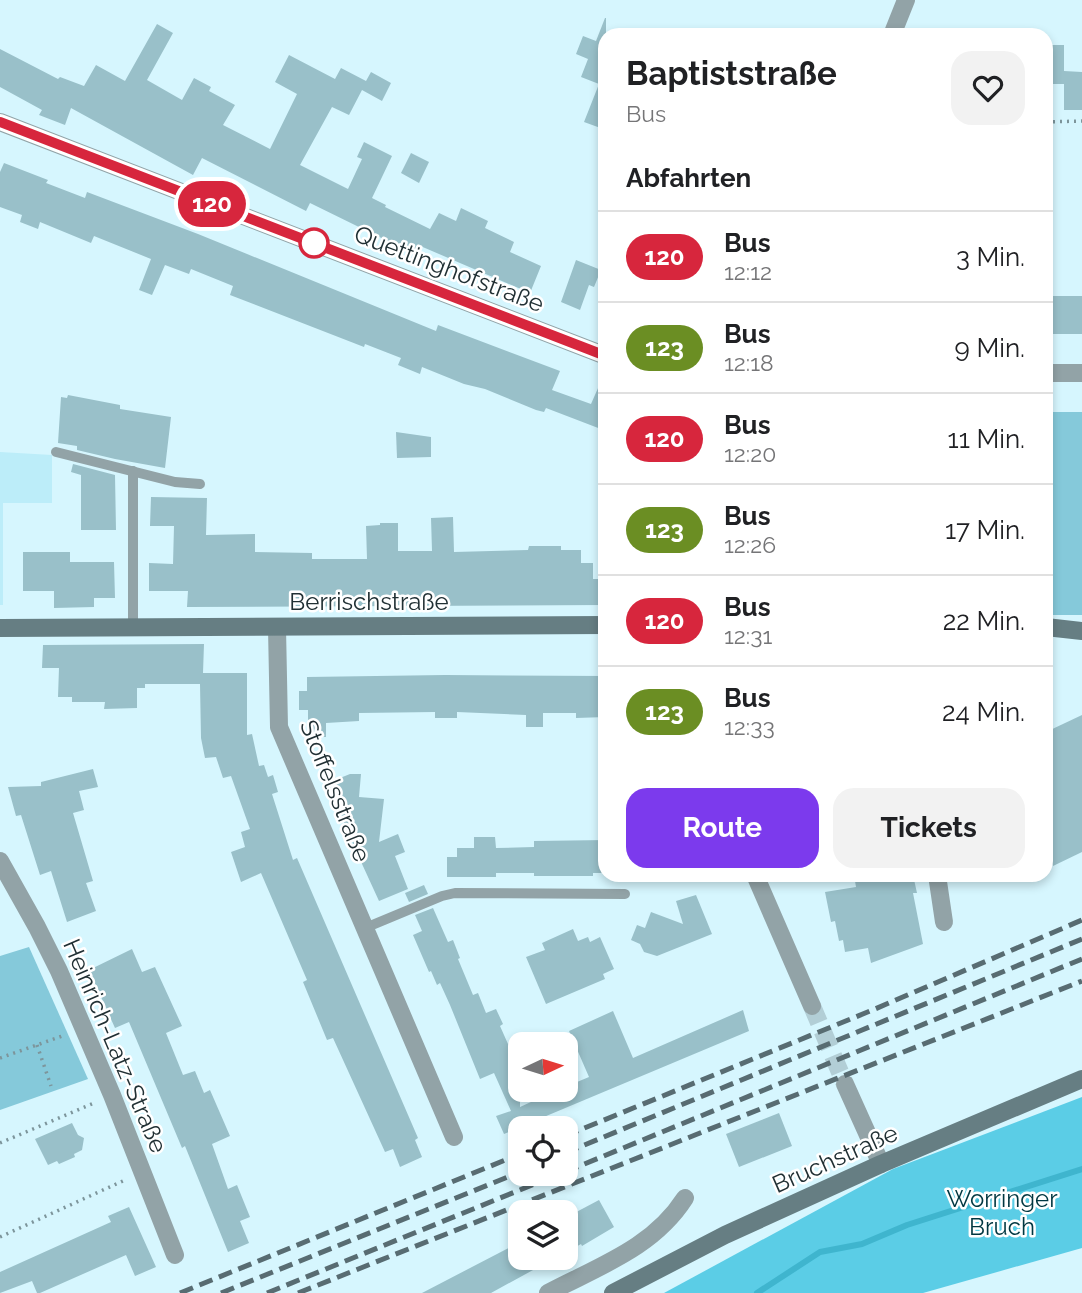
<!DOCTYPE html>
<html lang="de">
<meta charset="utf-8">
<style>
:root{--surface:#fff;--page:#f2f2f2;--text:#202124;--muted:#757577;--line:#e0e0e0;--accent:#7c3aed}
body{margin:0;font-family:Raleway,sans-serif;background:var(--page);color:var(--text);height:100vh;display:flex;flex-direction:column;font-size:26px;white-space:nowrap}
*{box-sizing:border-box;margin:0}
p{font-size:23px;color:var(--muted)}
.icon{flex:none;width:38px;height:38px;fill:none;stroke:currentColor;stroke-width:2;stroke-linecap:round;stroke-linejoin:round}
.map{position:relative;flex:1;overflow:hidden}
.drawer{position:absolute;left:598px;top:28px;width:455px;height:854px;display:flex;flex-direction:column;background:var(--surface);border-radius:21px;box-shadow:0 4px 10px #0003}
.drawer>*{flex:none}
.badge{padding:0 14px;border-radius:23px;font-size:24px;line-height:46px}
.needle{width:46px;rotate:86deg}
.controls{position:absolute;left:508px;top:1032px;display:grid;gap:14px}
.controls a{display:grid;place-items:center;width:70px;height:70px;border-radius:14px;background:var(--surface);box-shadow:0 4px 10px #0003;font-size:35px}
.map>.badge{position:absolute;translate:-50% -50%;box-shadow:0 0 0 4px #fff}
h2{padding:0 28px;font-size:26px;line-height:63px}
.round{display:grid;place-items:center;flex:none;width:74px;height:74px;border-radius:21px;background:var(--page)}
.overview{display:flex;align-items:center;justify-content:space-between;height:119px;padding:0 28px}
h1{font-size:33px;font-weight:700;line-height:52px}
.primary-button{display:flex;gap:14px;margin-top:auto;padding:14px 28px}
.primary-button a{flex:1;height:80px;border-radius:21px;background:var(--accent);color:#fff;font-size:28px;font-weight:700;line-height:80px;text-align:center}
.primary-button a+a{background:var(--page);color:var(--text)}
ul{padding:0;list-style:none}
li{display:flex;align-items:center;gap:21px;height:91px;padding:0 28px;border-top:2px solid var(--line)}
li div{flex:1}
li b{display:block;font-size:26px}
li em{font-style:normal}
li .badge{min-width:77px;font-weight:700;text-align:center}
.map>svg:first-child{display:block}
.built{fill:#bcedf9}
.green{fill:#85c9da}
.forest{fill:#5bcde6}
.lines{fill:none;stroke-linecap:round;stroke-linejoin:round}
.stream{stroke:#3fb5ce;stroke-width:6}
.building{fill:#99c0c9}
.street-tunnel{stroke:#b2ced6;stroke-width:18;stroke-dasharray:18 9;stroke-linecap:butt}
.path{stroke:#7d959b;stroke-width:3.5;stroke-dasharray:2 5;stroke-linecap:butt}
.lane{stroke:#92a3a7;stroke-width:10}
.street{stroke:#92a3a7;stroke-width:18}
.secondary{stroke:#667e83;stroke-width:18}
.rail{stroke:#586c72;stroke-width:5;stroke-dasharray:14 7;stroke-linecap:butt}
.line-casing{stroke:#fff;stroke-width:16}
.line{stroke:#d7263d;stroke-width:10}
.stop-dot{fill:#fff;stroke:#d7263d;stroke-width:3.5}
.labels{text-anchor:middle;stroke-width:5;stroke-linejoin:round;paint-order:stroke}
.street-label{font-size:24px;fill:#213034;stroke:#fff}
.park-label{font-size:24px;fill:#003741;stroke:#fff}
</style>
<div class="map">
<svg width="1082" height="1293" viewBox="0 0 1082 1293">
<rect width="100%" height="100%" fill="#d6f6fe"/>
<polygon class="built" points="0,452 52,455 52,503 3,503 3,605 0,605"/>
<g class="green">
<rect x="1047" y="412" width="35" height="203"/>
<polygon points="29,947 88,1079 0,1110 0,956"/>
</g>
<polygon class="forest" points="1082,1097 1082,1248 923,1293 664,1293 893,1169"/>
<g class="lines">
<polyline class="stream" points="757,1293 820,1252 862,1244 907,1225 1082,1169"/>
</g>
<g class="building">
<polygon points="605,18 606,18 606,130 584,122 599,84 581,77 588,59 576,54 583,36 596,41"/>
<polygon points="157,24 173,33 147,80 182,100 194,78 211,87 209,91 235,105 223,125 270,149 297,94 275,82 289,55 335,79 341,68 366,81 371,72 391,83 382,101 362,90 349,115 332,107 300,165 348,189 362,159 357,157 364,142 392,156 372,198 386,205 385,207 430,229 439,213 456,221 461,208 488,221 485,228 514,242 510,252 541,266 530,293 418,245 414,254 310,203 306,211 202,158 193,175 71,108 65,125 39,115 42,110 0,87 0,49 58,79 60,77 84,86 96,65 125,81"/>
<polygon points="1046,45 1064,45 1064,71 1082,72 1082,110 1064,110 1064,84 1046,84"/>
<polygon points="411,153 429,162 419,183 401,173"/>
<polygon points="4,163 48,180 46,183 85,198 87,192 198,234 436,331 438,325 560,371 552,390 591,404 606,370 606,431 546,408 544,412 536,410 485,389 464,384 422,367 420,374 398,365 401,358 365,344 364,347 230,295 233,286 191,269 189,274 165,265 152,295 139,290 151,259 94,236 91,243 40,222 38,229 20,222 22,215 0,207 0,172"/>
<polygon points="576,260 601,270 594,287 589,285 580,310 561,302"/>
<rect x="1046" y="296" width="36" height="38"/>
<polygon points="68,395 120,405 120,409 171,417 165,468 115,459 77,450 77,446 58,443 61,397 67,398"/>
<polygon points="396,432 431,437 431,457 397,458"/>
<polygon points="73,464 115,475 116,530 81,530 81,475 71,472"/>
<polygon points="151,497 207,498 206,535 255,534 255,552 312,553 312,559 367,559 366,526 380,525 380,523 398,523 398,551 432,551 431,518 453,517 454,552 528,550 529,546 561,546 561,550 581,550 581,563 593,563 593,579 606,579 606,605 187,607 188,591 149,591 149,563 173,564 174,526 150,526"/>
<polygon points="23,552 70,552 70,562 114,562 115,598 94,598 94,607 54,608 54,591 23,591"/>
<polygon points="204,644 203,673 247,673 247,735 252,734 259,766 264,765 268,777 273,775 278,792 272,794 293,860 297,858 418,1138 415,1140 422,1157 400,1167 393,1149 385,1152 333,1038 327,1040 303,982 307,980 261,873 241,882 231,852 245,847 241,832 250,829 231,776 223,778 216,757 205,758 201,738 200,684 145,684 145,688 137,688 137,708 104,709 105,702 72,702 72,697 58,697 59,668 42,668 43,645"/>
<polygon points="445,675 606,676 606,717 576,718 576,713 543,713 543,727 526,727 526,715 457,712 457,718 435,718 435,712 359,713 359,721 326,723 326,737 308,737 308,710 299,710 299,691 307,691 307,677"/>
<polygon points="1082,715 1082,852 1053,866 1046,853 1046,732"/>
<polygon points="93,769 98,787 79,791 84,810 73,813 93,881 86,883 96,911 67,922 51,871 40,875 21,815 16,816 8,787 41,786 41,782"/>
<polygon points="350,774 361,774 359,797 384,799 379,842 398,834 405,852 395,856 408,889 379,901 357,853 342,817 344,803 335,780"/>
<polygon points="474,837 495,837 496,848 534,847 534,841 606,840 606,873 593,873 593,876 534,876 534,873 496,873 496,877 447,877 447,857 457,857 457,848 474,848"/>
<polygon points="854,875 913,875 917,893 913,893 923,944 871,963 868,948 845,952 843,940 839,941 835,921 831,922 825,892 856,887"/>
<polygon points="424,885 428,894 409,902 405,893"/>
<polygon points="696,895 712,934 657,956 644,952 640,944 631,940 637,925 645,928 651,912 683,924 676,901"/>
<polygon points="433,908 448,942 453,940 460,958 458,959 473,995 478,993 486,1013 496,1009 503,1024 500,1026 520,1071 520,1107 557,1090 565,1090 565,1087 589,1077 569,1031 613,1011 633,1058 743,1010 749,1031 520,1127 520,1132 518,1128 504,1134 496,1116 511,1111 494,1073 480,1079 450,1005 440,983 437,985 431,971 429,972 413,935 422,931 415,915"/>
<polygon points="573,929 578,941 588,937 590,942 600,937 614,969 603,974 605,979 546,1004 526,957 545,950 542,943"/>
<polygon points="132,949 142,972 155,967 182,1026 166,1033 183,1075 195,1071 204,1093 210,1090 230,1136 212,1144 228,1189 237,1185 250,1217 240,1221 249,1243 228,1252 185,1146 182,1148 129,1022 115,1028 89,970"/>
<polygon points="779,1113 792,1146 739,1167 726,1134"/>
<polygon points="72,1123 78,1135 84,1138 82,1150 74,1154 75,1157 59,1164 57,1161 48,1165 35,1139"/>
<polygon points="599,1200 614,1227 582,1246 581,1244 565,1253 565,1218"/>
<polygon points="129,1207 156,1267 135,1276 126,1255 40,1293 37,1293 32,1281 0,1293 0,1272 111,1222 108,1216"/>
<polygon points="520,1242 520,1258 555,1258 491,1293 422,1293"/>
</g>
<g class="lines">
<polyline class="street-tunnel" points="812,1006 845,1084"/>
<g class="path">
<polyline points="1046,122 1082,121"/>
<polyline points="37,1045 51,1086"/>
<polyline points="0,1058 65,1035"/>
<polyline points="0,1143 94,1103"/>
<polyline points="0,1237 125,1180"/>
</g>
<g class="lane">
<polyline points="56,452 175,482 200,484"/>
<polyline points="133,629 133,471"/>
<polyline points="365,928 442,896 455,893 625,894"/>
</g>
<g class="street">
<polyline points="892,35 906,0"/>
<polyline points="0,122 606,356"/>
<polyline points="1046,373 1082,373"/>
<polyline points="277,628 279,727 454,1137"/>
<polyline points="0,861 37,927 59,971 112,1095 175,1255"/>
<polyline points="755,875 812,1006"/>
<polyline points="937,875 944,922"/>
<polyline points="845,1084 881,1164"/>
<path d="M 548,1293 C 599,1266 653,1248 685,1198"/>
</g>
<g class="secondary">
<polyline points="1046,627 1082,631"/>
<polyline points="0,628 606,625"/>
<polyline points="613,1293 725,1235 881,1164 1082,1079"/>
</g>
<g class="rail">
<polyline points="565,1136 875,1009 1082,920"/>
<polyline points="565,1153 1082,939"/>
<polyline points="565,1172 1082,959"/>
<polyline points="180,1293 520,1154"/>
<polyline points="221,1293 520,1172"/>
<polyline points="267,1293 559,1174"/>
<polyline points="298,1293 1082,981"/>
</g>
</g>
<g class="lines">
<defs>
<polyline id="line" points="0,122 606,356"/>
</defs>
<use href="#line" class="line-casing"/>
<use href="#line" class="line"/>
</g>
<circle class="stop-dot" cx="314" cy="243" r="14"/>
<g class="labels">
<g class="street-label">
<text transform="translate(449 269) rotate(21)" y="8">Quettinghofstraße</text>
<text x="369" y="610">Berrischstraße</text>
<text transform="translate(335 791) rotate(68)" y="8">Stoffelsstraße</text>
<text transform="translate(115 1046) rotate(67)" y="8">Heinrich-Latz-Straße</text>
<text transform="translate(835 1159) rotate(-24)" y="8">Bruchstraße</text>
</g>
<g class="park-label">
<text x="1002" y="1207">Worringer<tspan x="1002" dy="28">Bruch</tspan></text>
</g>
</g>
</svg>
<div class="controls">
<a><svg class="needle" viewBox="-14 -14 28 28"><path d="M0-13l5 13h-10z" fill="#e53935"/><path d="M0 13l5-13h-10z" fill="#757577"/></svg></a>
<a><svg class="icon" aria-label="locate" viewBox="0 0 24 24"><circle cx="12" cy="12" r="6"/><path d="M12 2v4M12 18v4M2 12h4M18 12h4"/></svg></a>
<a><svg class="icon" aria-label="layers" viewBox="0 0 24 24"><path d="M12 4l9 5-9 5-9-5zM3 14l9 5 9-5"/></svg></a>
</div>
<b class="badge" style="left:212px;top:204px;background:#d7263d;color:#fff">120</b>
<section class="drawer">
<div class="overview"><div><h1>Baptiststraße</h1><p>Bus</p></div><a class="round"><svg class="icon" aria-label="heart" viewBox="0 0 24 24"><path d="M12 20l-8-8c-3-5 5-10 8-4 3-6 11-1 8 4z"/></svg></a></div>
<h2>Abfahrten</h2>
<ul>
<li><span class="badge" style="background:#d7263d;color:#fff">120</span><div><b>Bus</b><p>12:12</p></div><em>3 Min.</em></li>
<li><span class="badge" style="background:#6b8e23;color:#fff">123</span><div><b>Bus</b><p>12:18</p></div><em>9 Min.</em></li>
<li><span class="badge" style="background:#d7263d;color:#fff">120</span><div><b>Bus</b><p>12:20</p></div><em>11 Min.</em></li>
<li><span class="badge" style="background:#6b8e23;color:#fff">123</span><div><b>Bus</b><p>12:26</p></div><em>17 Min.</em></li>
<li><span class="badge" style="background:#d7263d;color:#fff">120</span><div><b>Bus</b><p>12:31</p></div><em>22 Min.</em></li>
<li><span class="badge" style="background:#6b8e23;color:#fff">123</span><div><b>Bus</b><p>12:33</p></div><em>24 Min.</em></li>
</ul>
<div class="primary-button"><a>Route</a><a>Tickets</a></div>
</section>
</div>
